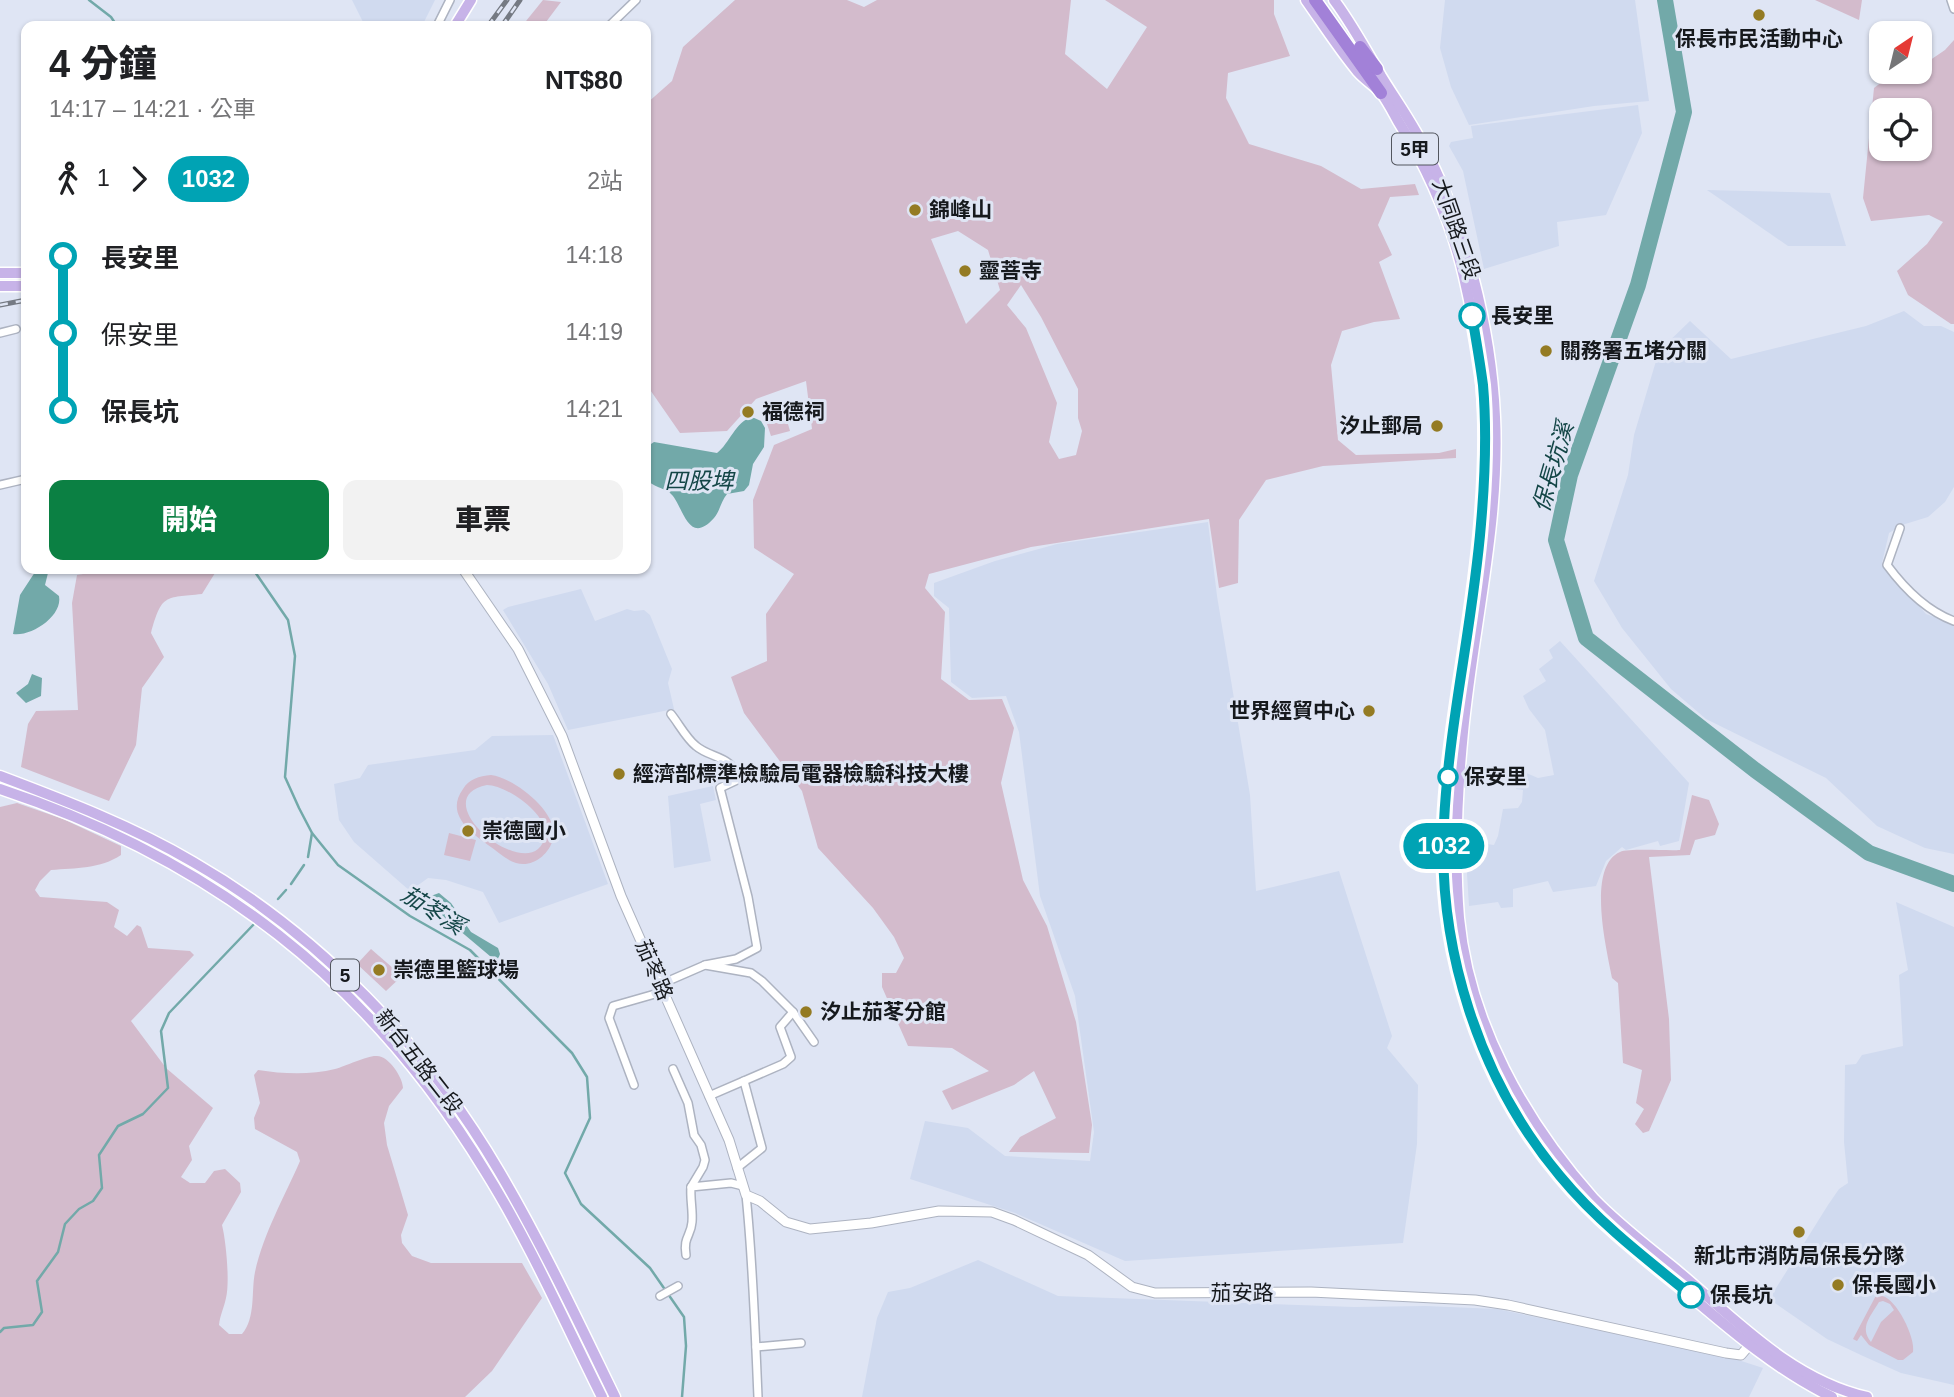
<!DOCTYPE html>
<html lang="zh-TW">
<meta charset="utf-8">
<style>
:root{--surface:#fff;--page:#f2f2f2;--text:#202124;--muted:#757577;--accent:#0b8043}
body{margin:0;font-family:Helvetica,"Noto Sans TC",sans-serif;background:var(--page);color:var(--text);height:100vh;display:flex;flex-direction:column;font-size:26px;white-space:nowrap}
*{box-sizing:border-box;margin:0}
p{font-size:23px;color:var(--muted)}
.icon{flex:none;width:38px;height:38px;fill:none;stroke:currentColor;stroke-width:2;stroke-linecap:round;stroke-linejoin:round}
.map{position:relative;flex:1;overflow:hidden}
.sheet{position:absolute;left:21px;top:21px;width:630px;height:553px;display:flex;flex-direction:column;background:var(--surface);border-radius:14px;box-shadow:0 2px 5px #0004}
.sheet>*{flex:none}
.badge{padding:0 14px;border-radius:23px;font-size:24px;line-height:46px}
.needle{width:46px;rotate:35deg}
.controls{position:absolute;left:1869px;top:21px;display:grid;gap:14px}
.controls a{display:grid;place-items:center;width:63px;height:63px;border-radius:14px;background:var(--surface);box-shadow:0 2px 5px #0004;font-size:35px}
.map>.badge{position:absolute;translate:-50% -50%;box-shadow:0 0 0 4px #fff}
.legs{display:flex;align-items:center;gap:10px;height:77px;padding:0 28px;font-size:23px}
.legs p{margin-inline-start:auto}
.headline{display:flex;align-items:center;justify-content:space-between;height:119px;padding:0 28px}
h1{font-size:38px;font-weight:800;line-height:52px}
.cta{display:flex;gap:14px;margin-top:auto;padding:14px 28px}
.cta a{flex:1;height:80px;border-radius:14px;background:var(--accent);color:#fff;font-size:28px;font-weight:800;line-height:80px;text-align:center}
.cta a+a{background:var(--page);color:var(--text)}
ul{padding:0 28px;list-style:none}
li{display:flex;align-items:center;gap:24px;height:77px;font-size:26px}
li i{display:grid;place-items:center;width:10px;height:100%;margin:0 9px;background:currentColor}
li i::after{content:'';width:18px;height:18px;margin:-9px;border:5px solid;border-radius:50%;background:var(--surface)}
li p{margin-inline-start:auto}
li:first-child i{background:linear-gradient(#0000 50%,currentColor 0)}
li:last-child i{background:linear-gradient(currentColor 50%,#0000 0)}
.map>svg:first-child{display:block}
.built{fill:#d0daef}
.green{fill:#d3bbcc;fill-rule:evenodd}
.water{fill:#72a9a9}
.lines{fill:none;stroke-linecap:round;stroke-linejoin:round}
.stream{stroke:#72a9a9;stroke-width:2.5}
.river{stroke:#72a9a9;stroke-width:16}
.minor-casing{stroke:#adb3c1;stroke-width:10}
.tertiary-casing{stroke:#adb3c1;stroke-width:11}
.primary-casing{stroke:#fff;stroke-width:13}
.motorway-casing{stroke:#fff;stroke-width:15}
.minor{stroke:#fff;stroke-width:7}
.tertiary{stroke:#fff;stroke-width:9}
.primary{stroke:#c7b3e8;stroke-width:10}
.motorway{stroke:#a281d8;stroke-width:12}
.rail-casing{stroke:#757a83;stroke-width:5}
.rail{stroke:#dfe5f4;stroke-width:2.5;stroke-dasharray:8;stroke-linecap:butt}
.line-1-casing{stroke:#fff;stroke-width:16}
.line-1{stroke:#00a3b4;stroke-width:10}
.poi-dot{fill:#947b23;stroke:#dfe5f4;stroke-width:2.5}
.stop-1-dot{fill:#fff;stroke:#00a3b4;stroke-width:3.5}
.labels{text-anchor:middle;stroke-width:6;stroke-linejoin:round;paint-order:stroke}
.shield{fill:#dfe5f4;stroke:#52565e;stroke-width:2}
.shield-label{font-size:19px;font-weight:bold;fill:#16191d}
.poi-label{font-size:21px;font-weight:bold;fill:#16191d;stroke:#dfe5f4;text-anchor:start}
.street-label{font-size:21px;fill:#16191d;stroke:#dfe5f4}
.stop-label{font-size:21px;font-weight:bold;fill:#16191d;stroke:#dfe5f4;text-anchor:start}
.water-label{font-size:23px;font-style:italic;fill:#144647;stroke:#dfe5f4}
</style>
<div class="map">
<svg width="1954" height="1397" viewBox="0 0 1954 1397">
<rect width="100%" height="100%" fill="#dfe5f4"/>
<g class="built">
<polygon points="352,0 435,0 422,26 365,26"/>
<polygon points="1445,0 1635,0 1649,101 1594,106 1469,125 1451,87 1440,48"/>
<polygon points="1638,105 1642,133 1606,215 1557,222 1559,246 1484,269 1463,171 1449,146 1451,142 1473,138 1471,126"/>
<polygon points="1707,190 1830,193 1846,246 1788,246"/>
<polygon points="1904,311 1924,326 1941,326 1954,332 1954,487 1945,502 1928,517 1902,525 1889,533 1882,563 1926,614 1954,624 1954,854 1925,848 1877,826 1826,778 1706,719 1671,689 1622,628 1594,581 1628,475 1634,435 1659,351 1690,321 1731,359 1866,326"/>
<polygon points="1208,522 1217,596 1250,795 1256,891 1339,871 1392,1036 1387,1048 1418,1085 1417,1144 1403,1243 1125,1261 1015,1213 910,1179 925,1121 968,1128 1005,1156 1090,1161 1094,1132 1075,996 1040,896 1019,732 1006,696 972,698 951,682 949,608 934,596 934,583 995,561 1057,544"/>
<polygon points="581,589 595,621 627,609 634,611 644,610 650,615 672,669 668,683 674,709 568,730 548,684 503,610 508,607"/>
<polygon points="1560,641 1689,783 1679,841 1660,846 1658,841 1626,850 1622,847 1606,861 1596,886 1553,892 1548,881 1513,889 1513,907 1501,908 1498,902 1469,906 1465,841 1494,845 1498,836 1503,809 1518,808 1522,802 1523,790 1516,789 1519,770 1538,778 1554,775 1545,730 1529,709 1523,696 1546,681 1539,669 1553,658 1549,650"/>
<polygon points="553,735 608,884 499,923 483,892 446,880 428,878 410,891 354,842 339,820 334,784 360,778 368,765 475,750 492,736"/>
<polygon points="713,786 716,800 700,804 711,861 674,868 668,796"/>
<polygon points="1896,902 1954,927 1954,1385 1901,1373 1863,1356 1827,1339 1772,1301 1773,1293 1828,1205 1839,1189 1848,1183 1844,1142 1845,1065 1856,1064 1862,1055 1903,1046 1899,975 1908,970"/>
<polygon points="978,1260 1058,1296 1354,1307 1425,1306 1497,1309 1732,1358 1763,1368 1749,1397 862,1397 877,1318 888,1292 910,1288"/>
</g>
<g class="green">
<polygon points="543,0 561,2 543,26 522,26"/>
<path d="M 735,0 L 847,0 L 864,7 L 877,0 L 1071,0 L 1065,54 L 1107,89 L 1147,27 L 1105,0 L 1274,0 L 1274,14 L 1290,56 L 1228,73 L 1226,98 L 1249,144 L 1321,166 L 1361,189 L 1415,184 L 1419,195 L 1390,197 L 1378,225 L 1392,255 L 1379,262 L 1400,319 L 1374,322 L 1342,331 L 1331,365 L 1338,440 L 1356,455 L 1439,453 L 1456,449 L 1456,458 L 1323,466 L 1266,480 L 1239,520 L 1238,583 L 1219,588 L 1209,519 L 1031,547 L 929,574 L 925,588 L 945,612 L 941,679 L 969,700 L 1002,699 L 1014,728 L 1001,783 L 1023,880 L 1047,926 L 1076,1022 L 1092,1125 L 1089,1153 L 1009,1152 L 1020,1137 L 1056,1118 L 1034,1071 L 1014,1085 L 952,1110 L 942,1091 L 989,1071 L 952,1048 L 908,1046 L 882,987 L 882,973 L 896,973 L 904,958 L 894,937 L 873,908 L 818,848 L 802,791 L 744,713 L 731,677 L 767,661 L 766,614 L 794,574 L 754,548 L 753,500 L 774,445 L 812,429 L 806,381 L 756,399 L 727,431 L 680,433 L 646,384 L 646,104 L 672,81 L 683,47 ZM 958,231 L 988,250 L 1000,290 L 966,324 L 931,239 ZM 1021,285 L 1041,317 L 1078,389 L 1078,418 L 1082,431 L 1076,455 L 1059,459 L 1049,442 L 1057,403 L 1026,328 L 1007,305 Z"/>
<polygon points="1815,0 1862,0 1859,20"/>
<path d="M 1954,40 L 1954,324 L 1951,324 L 1908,295 L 1897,271 L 1927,244 L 1943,222 L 1929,215 L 1871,221 L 1863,198 L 1874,88 L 1895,72 L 1920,72 L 1920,67 L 1945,50 ZM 1881,110 L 1920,110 L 1920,149 L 1881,149 Z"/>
<polygon points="781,400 790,431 771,436 761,406"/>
<path d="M 97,569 L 213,569 L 215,573 L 202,594 C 164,598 162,594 151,633 L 164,657 L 142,688 L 136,745 L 109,801 L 21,767 L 28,724 L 36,711 L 78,710 L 72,603 L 77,575 L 95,572 Z"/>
<path d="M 491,775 C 514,778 560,813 553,839 C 549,855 532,868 516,863 C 506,860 497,851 488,845 C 470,832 445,814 463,789 C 469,779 479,776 491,775 ZM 487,785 C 506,785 548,814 545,835 C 536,892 419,799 487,785 Z"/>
<path d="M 1692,795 L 1709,800 L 1719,824 L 1715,835 L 1695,840 L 1690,855 L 1649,857 L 1669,1019 L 1671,1080 L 1649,1131 L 1643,1133 L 1635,1124 L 1644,1109 L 1636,1103 L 1642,1070 L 1623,1063 L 1618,983 L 1612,978 C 1607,951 1586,867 1620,852 C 1629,848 1668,851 1680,850 Z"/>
<path d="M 17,803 L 63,819 L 121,846 L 121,855 C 100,869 76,868 51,870 L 40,881 L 35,890 L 40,897 L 107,902 L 119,910 L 114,927 L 127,936 L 137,925 L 141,927 L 148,948 L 190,951 L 194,955 L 131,1021 L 166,1068 L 213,1108 L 189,1146 L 192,1160 L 181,1177 L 190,1183 L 205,1183 L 214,1171 L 225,1169 L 240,1183 L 241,1192 L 222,1225 C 226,1241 230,1282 226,1298 C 224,1308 220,1315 219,1325 L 229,1334 L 242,1334 C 256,1318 251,1291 255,1272 C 264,1232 284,1198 300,1161 L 297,1152 L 255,1129 L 254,1118 L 260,1103 L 254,1075 L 258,1070 C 283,1074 311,1075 335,1069 C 346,1066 368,1055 377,1056 C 389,1056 403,1078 403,1088 L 389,1106 L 384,1123 L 387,1145 L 408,1215 L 401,1235 L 402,1243 L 412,1256 L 431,1263 L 522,1263 L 542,1298 L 492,1371 L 465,1397 L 0,1397 L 0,807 Z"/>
<polygon points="449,833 476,840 470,861 444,855"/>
<polygon points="371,949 402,976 386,991 357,964"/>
<path d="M 1881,1286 L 1886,1289 L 1882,1296 C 1896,1298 1916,1338 1913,1352 L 1903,1360 L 1898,1360 L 1869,1345 L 1861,1335 L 1857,1341 L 1853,1339 ZM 1883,1301 L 1890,1304 L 1894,1310 L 1881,1322 L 1871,1342 C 1859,1327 1871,1316 1879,1302 Z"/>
</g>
<g class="water">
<path d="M 752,417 L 761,421 L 765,428 L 764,447 L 753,464 L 749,485 L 744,491 L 727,494 C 721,501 720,511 714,518 C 687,548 683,503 670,493 C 663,488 653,486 646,480 L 646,461 L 651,444 L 654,442 L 717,453 C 730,443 735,422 752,417 Z"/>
<path d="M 37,569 L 49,569 L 45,585 L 59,596 C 63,616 31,637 13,634 L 20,595 Z"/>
<polygon points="32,674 42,678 41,696 26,703 16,693 28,684"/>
<polygon points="439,893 451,903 471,932 498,948 500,954 497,962 440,914 418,903 417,901"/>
</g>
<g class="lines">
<g class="stream">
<polyline points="89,0 111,17 117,26"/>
<polyline points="253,569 288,620 295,656 285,777 299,808 312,833 338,865 410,916 470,950 572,1053 587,1077 590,1118 565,1173 581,1204 650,1268 684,1317 686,1346 682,1397"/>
<polyline points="308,857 312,833"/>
<polyline points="291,884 304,865"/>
<polyline points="278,899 286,890"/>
<polyline points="0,1332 4,1328 33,1325 42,1312 37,1281 58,1252 65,1224 79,1209 93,1201 102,1188 99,1155 118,1126 143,1114 168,1088 161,1031 169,1013 255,923"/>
</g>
<polyline class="river" points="1665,0 1684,112 1638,285 1570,475 1556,540 1586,638 1755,770 1869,853 1954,884"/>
<defs>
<g id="minor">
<polyline points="1951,0 1954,9"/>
<polyline points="437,26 450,0"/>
<polyline points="609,26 636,0"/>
<polyline points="0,333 16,329"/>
<polyline points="0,485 26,479"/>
<path d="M 1900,528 L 1887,565 C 1904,588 1927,611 1954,621"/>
<path d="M 671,714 C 679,724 686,738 696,746 C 711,759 734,755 737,780 L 720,788 L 748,897 L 757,948 L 736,959 L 705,965"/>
<polyline points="659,985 705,965 751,973 762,981 793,1012 814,1042"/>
<polyline points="673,1069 688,1103 694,1135 701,1145 705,1160 703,1167 691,1187"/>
<polyline points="634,1085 609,1018 613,1006 662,992"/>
<polyline points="709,1096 783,1064 791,1057 780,1027 793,1012"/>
<polyline points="737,1168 762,1148 744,1081"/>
<path d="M 746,1195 C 753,1262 755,1329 758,1397"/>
<path d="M 686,1255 C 683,1237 691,1236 692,1222 C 693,1210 690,1199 691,1187 L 731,1183 L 743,1186"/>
<polyline points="660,1296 678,1286"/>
<polyline points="756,1347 801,1343"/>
</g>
<polyline id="tertiary" points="463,569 518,649 562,736 621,896 729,1140 746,1195 760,1201 786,1222 810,1229 871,1223 939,1211 992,1212 1014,1220 1088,1255 1132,1287 1155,1293 1311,1292 1475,1300 1508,1305 1726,1353 1741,1355 1753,1341"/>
<g id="primary">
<path d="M 1306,0 C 1323,24 1339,49 1358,72 C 1365,80 1375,86 1382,94 C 1388,102 1393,112 1398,121 C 1428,169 1451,221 1464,277 C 1483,358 1489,442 1481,525 C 1473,624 1450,722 1444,821 C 1436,960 1489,1103 1585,1205 C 1605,1226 1628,1244 1651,1263 C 1710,1311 1764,1364 1832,1397"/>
<path d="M 1334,0 C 1352,24 1366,50 1381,76 C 1395,99 1411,121 1423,145 C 1465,224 1491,328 1495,417 C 1500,523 1473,627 1463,732 C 1457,793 1454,857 1459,918 C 1469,1023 1525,1122 1594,1199 C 1620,1226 1651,1249 1680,1273 C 1737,1321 1792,1380 1867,1397"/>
<polyline points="455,26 471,0"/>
<polyline points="0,273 26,273"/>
<polyline points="0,286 26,286"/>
<path d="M 0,776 C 66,801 132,826 193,862 C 320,935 425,1045 499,1171 C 542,1244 578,1321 615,1397"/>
<path d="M 0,789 C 211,859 369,980 485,1171 C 530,1243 564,1321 602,1397"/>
</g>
<g id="motorway">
<polyline points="1315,0 1381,93"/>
<polyline points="1360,47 1377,69"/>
</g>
</defs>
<use href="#minor" class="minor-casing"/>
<use href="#tertiary" class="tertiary-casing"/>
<use href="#primary" class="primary-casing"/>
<use href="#motorway" class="motorway-casing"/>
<use href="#minor" class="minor"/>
<use href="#tertiary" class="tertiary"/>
<use href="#primary" class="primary"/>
<use href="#motorway" class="motorway"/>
<defs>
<g id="rail">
<polyline points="488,26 507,0"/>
<polyline points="502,26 520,0"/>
<polyline points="0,305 26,300"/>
</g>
</defs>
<use href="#rail" class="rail-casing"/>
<use href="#rail" class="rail"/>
</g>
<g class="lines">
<defs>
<path id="line-1" d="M 1472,316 C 1476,339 1480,362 1483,385 C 1487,431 1485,478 1481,524 C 1473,624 1449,722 1444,822 C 1437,947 1479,1080 1560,1176 C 1598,1222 1645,1258 1691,1295"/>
</defs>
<use href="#line-1" class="line-1-casing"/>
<use href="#line-1" class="line-1"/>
</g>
<g class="poi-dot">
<circle cx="1759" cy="15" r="7"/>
<circle cx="915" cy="210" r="7"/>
<circle cx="965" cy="271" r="7"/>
<circle cx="1546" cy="351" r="7"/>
<circle cx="748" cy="412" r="7"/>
<circle cx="1437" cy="426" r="7"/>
<circle cx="1369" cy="711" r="7"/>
<circle cx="619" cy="774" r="7"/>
<circle cx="468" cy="831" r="7"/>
<circle cx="379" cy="970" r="7"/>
<circle cx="806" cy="1012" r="7"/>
<circle cx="1799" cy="1232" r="7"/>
<circle cx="1838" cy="1285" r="7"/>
</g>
<g class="stop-1-dot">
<circle cx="1472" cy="316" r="12"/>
<circle cx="1448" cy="777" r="9"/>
<circle cx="1691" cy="1295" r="12"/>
</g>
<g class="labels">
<g class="shield">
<rect x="1392" y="133.5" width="46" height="31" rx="5"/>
<rect x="331" y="959.5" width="28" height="31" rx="5"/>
</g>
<g class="shield-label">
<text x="1415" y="156">5甲</text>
<text x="345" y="982">5</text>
</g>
<g class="poi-label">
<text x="1759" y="46" text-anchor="middle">保長市民活動中心</text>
<text x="929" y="217">錦峰山</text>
<text x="979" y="278">靈菩寺</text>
<text x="1560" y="358">關務署五堵分關</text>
<text x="762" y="419">福德祠</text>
<text x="1423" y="433" text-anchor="end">汐止郵局</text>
<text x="1355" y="718" text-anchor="end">世界經貿中心</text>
<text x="633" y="781">經濟部標準檢驗局電器檢驗科技大樓</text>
<text x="482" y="838">崇德國小</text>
<text x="393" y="977">崇德里籃球場</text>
<text x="820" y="1019">汐止茄苳分館</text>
<text x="1799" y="1263" text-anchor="middle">新北市消防局保長分隊</text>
<text x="1852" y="1292">保長國小</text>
</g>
<g class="street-label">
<text transform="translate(1456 229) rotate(71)" y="7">大同路三段</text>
<text transform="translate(654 970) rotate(67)" y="7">茄苳路</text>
<text transform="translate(419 1062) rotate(52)" y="7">新台五路二段</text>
<text x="1242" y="1300">茄安路</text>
</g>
<g class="stop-label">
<text x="1491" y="323">長安里</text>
<text x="1464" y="784">保安里</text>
<text x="1710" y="1302">保長坑</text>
</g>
<g class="water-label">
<text transform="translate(1553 467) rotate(-74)" y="8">保長坑溪</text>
<text x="699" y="489">四股埤</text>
<text transform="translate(433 910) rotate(32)" y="8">茄苳溪</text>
</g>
</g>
</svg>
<div class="controls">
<a><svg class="needle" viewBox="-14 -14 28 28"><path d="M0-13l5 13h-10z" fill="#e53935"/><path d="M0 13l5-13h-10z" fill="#757577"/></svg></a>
<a><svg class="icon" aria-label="locate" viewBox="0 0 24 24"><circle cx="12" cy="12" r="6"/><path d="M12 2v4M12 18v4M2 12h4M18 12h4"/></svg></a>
</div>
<b class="badge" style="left:1444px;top:846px;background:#00a3b4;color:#fff">1032</b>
<section class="sheet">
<div class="headline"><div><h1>4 分鐘</h1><p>14:17 – 14:21 · 公車</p></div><b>NT$80</b></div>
<div class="legs"><svg class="icon" aria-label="walk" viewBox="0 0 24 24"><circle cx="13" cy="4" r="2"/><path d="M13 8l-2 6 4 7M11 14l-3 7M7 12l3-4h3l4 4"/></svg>1<svg class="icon" aria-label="forward" viewBox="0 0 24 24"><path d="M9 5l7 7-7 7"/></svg><b class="badge" style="background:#00a3b4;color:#fff">1032</b><p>2站</p></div>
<ul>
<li><i style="color:#00a3b4"></i><b>長安里</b><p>14:18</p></li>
<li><i style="color:#00a3b4"></i><span>保安里</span><p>14:19</p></li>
<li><i style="color:#00a3b4"></i><b>保長坑</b><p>14:21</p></li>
</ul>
<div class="cta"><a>開始</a><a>車票</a></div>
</section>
</div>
